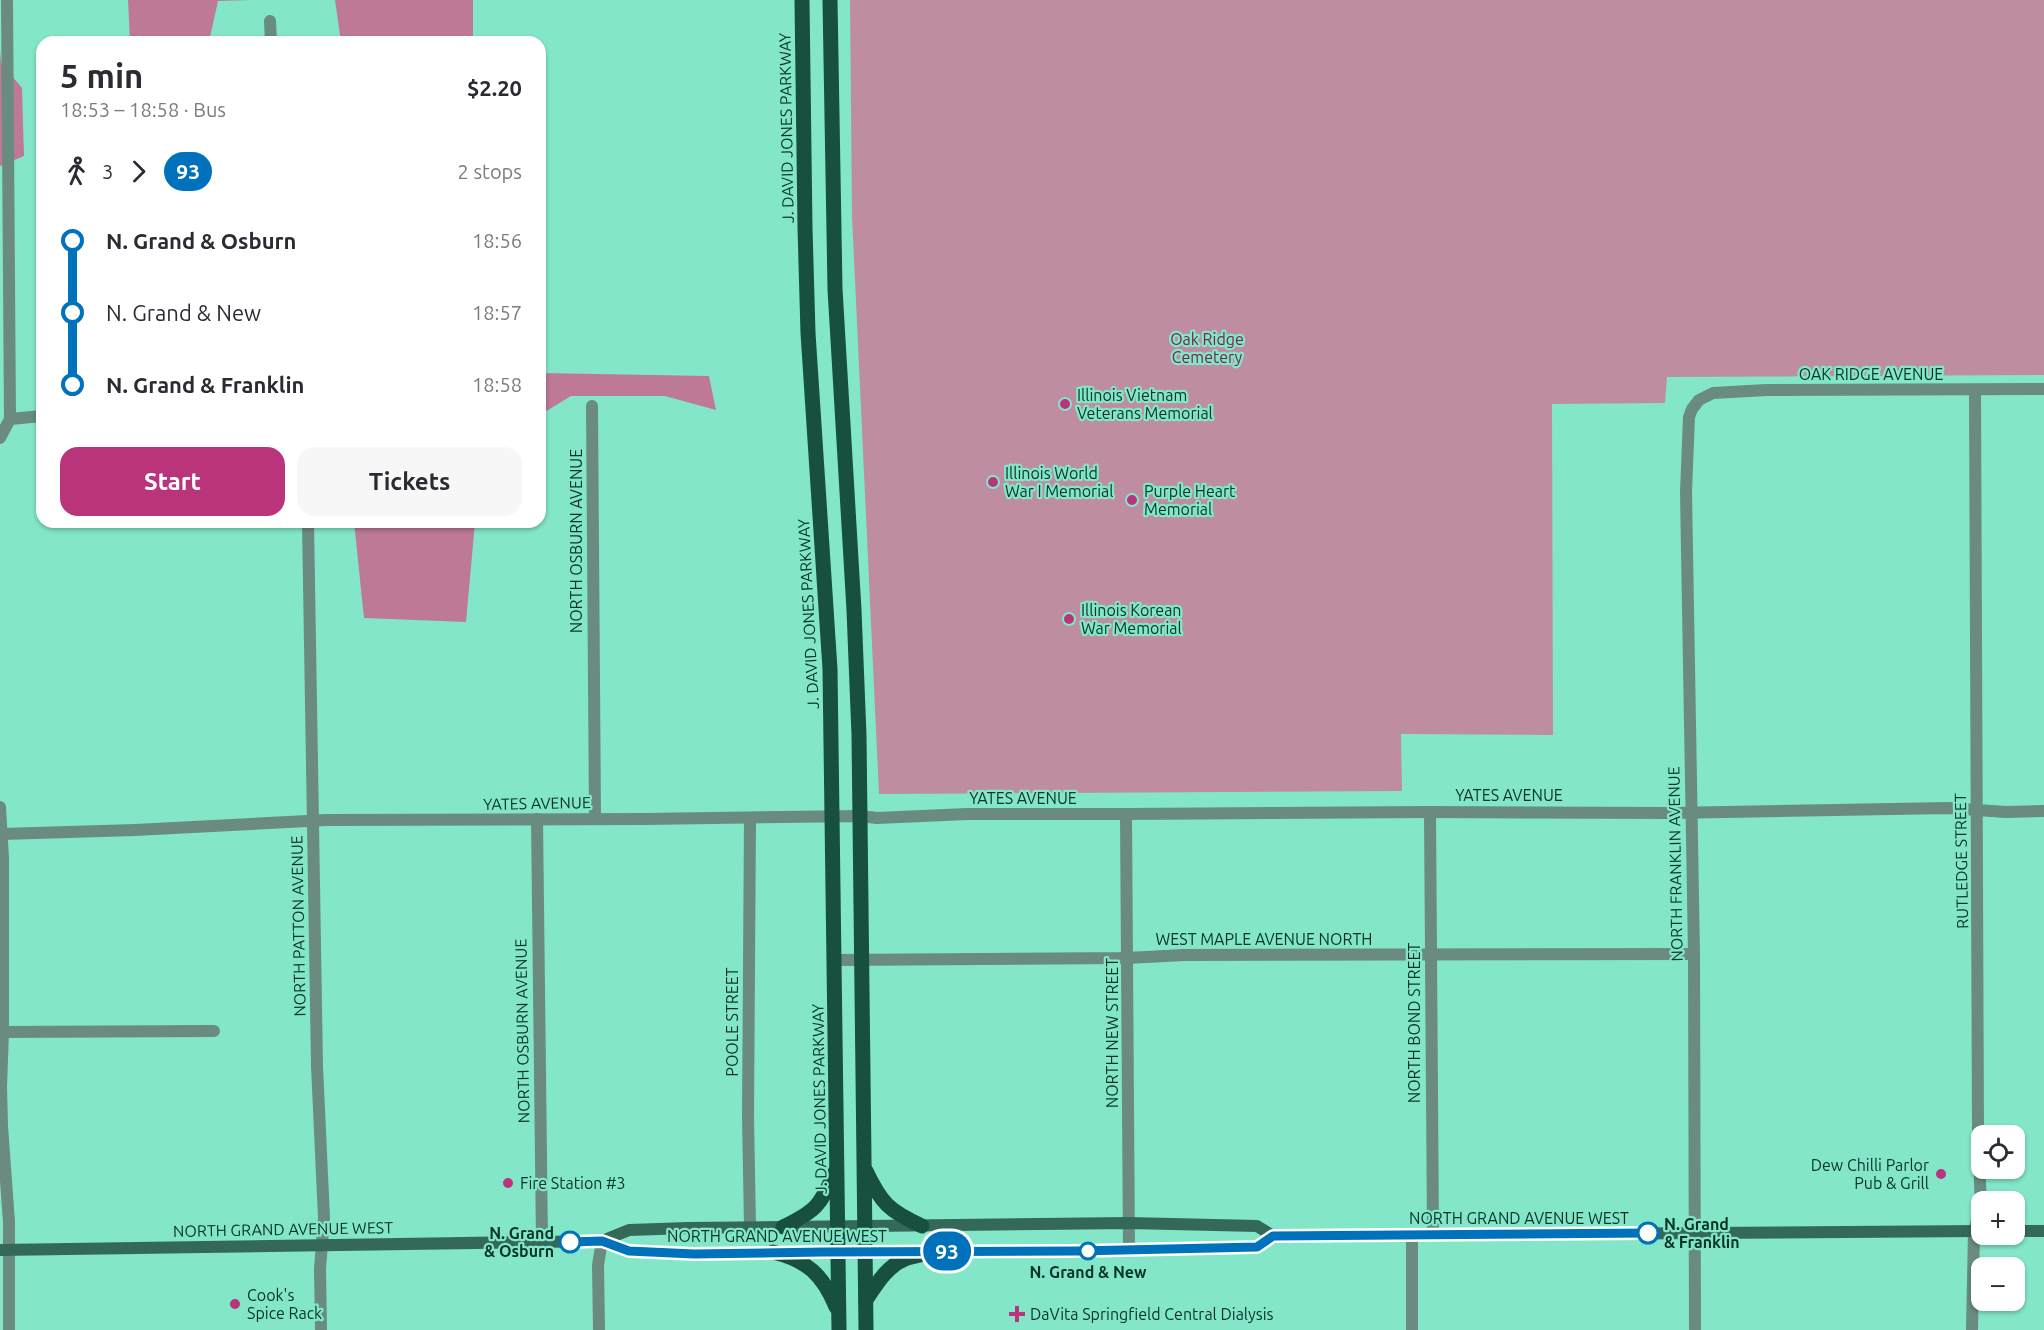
<!DOCTYPE html>
<meta charset="utf-8">
<style>
:root{--surface:#fff;--page:#f7f7f7;--text:#2b2b33;--muted:#7c7c81;--accent:#b9347a}
body{margin:0;font-family:Ubuntu,sans-serif;background:var(--page);color:var(--text);height:100vh;display:flex;flex-direction:column;font-size:22px;white-space:nowrap}
*{box-sizing:border-box;margin:0}
p{font-size:20px;color:var(--muted)}
.icon{flex:none;width:33px;height:33px;fill:none;stroke:currentColor;stroke-width:2;stroke-linecap:round;stroke-linejoin:round}
.map{position:relative;flex:1;overflow:hidden}
.panel{position:absolute;left:36px;top:36px;width:510px;height:492px;display:flex;flex-direction:column;background:var(--surface);border-radius:18px;box-shadow:0 2px 4px #0004}
.panel>*{flex:none}
.badge{padding:0 12px;border-radius:20px;font-size:21px;line-height:39px}
.controls{position:absolute;left:1971px;top:1125px;display:grid;gap:12px}
.controls a{display:grid;place-items:center;width:54px;height:54px;border-radius:12px;background:var(--surface);box-shadow:0 2px 4px #0004;font-size:30px}
.map>.badge{position:absolute;translate:-50% -50%;box-shadow:0 0 0 3px #fff}
.legs{display:flex;align-items:center;gap:9px;height:66px;padding:0 24px;font-size:20px}
.legs p{margin-inline-start:auto}
.summary{display:flex;align-items:center;justify-content:space-between;height:102px;padding:0 24px}
h1{font-size:33px;font-weight:700;line-height:45px}
.action{display:flex;gap:12px;margin-top:auto;padding:12px 24px}
.action a{flex:1;height:69px;border-radius:18px;background:var(--accent);color:#fff;font-size:24px;font-weight:700;line-height:69px;text-align:center}
.action a+a{background:var(--page);color:var(--text)}
ul{padding:0 24px;list-style:none}
li{display:flex;align-items:center;gap:21px;height:72px;font-size:22px}
li i{display:grid;place-items:center;width:9px;height:100%;margin:0 8px;background:currentColor}
li i::after{content:'';width:15px;height:15px;margin:-8px;border:4px solid;border-radius:50%;background:var(--surface)}
li p{margin-inline-start:auto}
li:first-child i{background:linear-gradient(#0000 50%,currentColor 0)}
li:last-child i{background:linear-gradient(currentColor 50%,#0000 0)}
.map>svg:first-child{display:block}
.green{fill:#be8da1}
.forest{fill:#bd7996}
.lines{fill:none;stroke-linecap:round;stroke-linejoin:round}
.street{stroke:#698b80;stroke-width:12}
.secondary{stroke:#34695a;stroke-width:12}
.primary{stroke:#174f40;stroke-width:15}
.line-1-casing{stroke:#fff;stroke-width:14}
.line-1{stroke:#0072bc;stroke-width:9}
.poi-dot{fill:#b9347a;stroke:#83e6c9;stroke-width:2}
.stop-1-dot{fill:#fff;stroke:#0072bc;stroke-width:3}
.labels{text-anchor:middle;stroke-width:4.5;stroke-linejoin:round;paint-order:stroke}
.street-label{font-size:16px;fill:#073429;stroke:#83e6c9}
.park-label{font-size:16px;fill:#75234d;stroke:#83e6c9}
.poi-label{font-size:16px;fill:#073429;stroke:#83e6c9;text-anchor:start}
.stop-label{font-size:16px;font-weight:bold;fill:#073429;stroke:#83e6c9;text-anchor:start}
</style>
<div class="map">
<svg width="2044" height="1330" viewBox="0 0 2044 1330">
<rect width="100%" height="100%" fill="#83e6c9"/>
<polygon class="green" points="850,0 2044,0 2044,375 1667,377 1665,403 1552,404 1553,735 1401,734 1402,791 879,794 852,216"/>
<g class="forest">
<polygon points="128,0 252,0 218,1 209,42 130,42"/>
<polygon points="335,0 473,0 473,42 341,42"/>
<polygon points="0,50 1,63 22,88 24,156 0,166"/>
<polygon points="540,373 709,376 716,410 665,396 571,396 540,415"/>
<polygon points="354,522 475,522 466,622 364,618"/>
</g>
<g class="lines">
<g class="street">
<polyline points="270,21 271,42"/>
<polyline points="592,406 595,819"/>
<polyline points="10,419 42,416"/>
<polyline points="0,438 10,419 7,0"/>
<polyline points="308,522 317,1066 324,1218 320,1269 321,1330"/>
<polyline points="0,807 3,858 3,1032 1,1087 2,1126 9,1222 9,1330"/>
<polyline points="1430,812 1433,1235"/>
<polyline points="1126,814 1129,1251"/>
<polyline points="750,818 748,1116 750,1227"/>
<polyline points="537,819 542,1242"/>
<polyline points="2,834 135,830 327,820 644,819 860,816 877,818 967,814 1126,814 1430,812 1671,813 1948,808 2006,812 2044,811"/>
<polyline points="835,960 1127,958 1184,955 1694,954"/>
<polyline points="3,1032 214,1031"/>
<polyline points="599,1330 598,1265 602,1241"/>
<polyline points="1412,1330 1412,1235"/>
<polyline points="1695,1330 1694,954 1686,492 1689,417 1692,409 1699,400 1713,393 1767,390 2044,389"/>
<polyline points="1972,1330 1974,1231 1981,1208 1978,1129 1975,390"/>
</g>
<g class="secondary">
<polyline points="2014,1231 2044,1231"/>
<polyline points="602,1241 629,1230 688,1228 1129,1223 1257,1226 1273,1236 1982,1231"/>
<polyline points="0,1250 602,1241 629,1251 694,1254 823,1252 1078,1251 1257,1247 1273,1236"/>
</g>
<g class="primary">
<polyline points="802,0 805,228 808,333 830,669 839,1330"/>
<polyline points="830,0 835,289 854,610 859,735 866,1330"/>
<path d="M 866,1171 C 881,1203 889,1211 922,1226"/>
<path d="M 783,1227 C 816,1211 820,1206 835,1172"/>
<path d="M 773,1252 C 807,1260 823,1275 836,1307"/>
<path d="M 866,1300 C 876,1285 887,1266 905,1259 C 916,1255 928,1254 939,1251"/>
</g>
</g>
<g class="lines">
<defs>
<polyline id="line-1" points="570,1242 602,1241 629,1251 694,1254 823,1252 1078,1251 1257,1247 1273,1236 1648,1233"/>
</defs>
<use href="#line-1" class="line-1-casing"/>
<use href="#line-1" class="line-1"/>
</g>
<g class="poi-dot">
<circle cx="1065" cy="404" r="6"/>
<circle cx="993" cy="482" r="6"/>
<circle cx="1132" cy="500" r="6"/>
<circle cx="1069" cy="619" r="6"/>
<circle cx="1941" cy="1174" r="6"/>
<circle cx="508" cy="1183" r="6"/>
<circle cx="235" cy="1304" r="6"/>
<path d="M1014 1305h6v6h6v6h-6v6h-6v-6h-6v-6h6z"/>
</g>
<g class="stop-1-dot">
<circle cx="1648" cy="1233" r="10"/>
<circle cx="570" cy="1242" r="10"/>
<circle cx="1088" cy="1251" r="8"/>
</g>
<g class="labels">
<g class="street-label">
<text transform="translate(786 128) rotate(-91)" y="6">J. DAVID JONES PARKWAY</text>
<text x="1871" y="380">OAK RIDGE AVENUE</text>
<text transform="translate(576 541) rotate(-90)" y="6">NORTH OSBURN AVENUE</text>
<text transform="translate(808 614) rotate(-93)" y="6">J. DAVID JONES PARKWAY</text>
<text x="1509" y="801">YATES AVENUE</text>
<text x="1023" y="804">YATES AVENUE</text>
<text transform="translate(537 803) rotate(-1)" y="6">YATES AVENUE</text>
<text transform="translate(1961 861) rotate(-91)" y="6">RUTLEDGE STREET</text>
<text transform="translate(1675 864) rotate(-91)" y="6">NORTH FRANKLIN AVENUE</text>
<text transform="translate(298 926) rotate(-91)" y="6">NORTH PATTON AVENUE</text>
<text x="1264" y="945">WEST MAPLE AVENUE NORTH</text>
<text transform="translate(732 1022) rotate(-90)" y="6">POOLE STREET</text>
<text transform="translate(1414 1023) rotate(-90)" y="6">NORTH BOND STREET</text>
<text transform="translate(522 1031) rotate(-91)" y="6">NORTH OSBURN AVENUE</text>
<text transform="translate(1112 1033) rotate(-90)" y="6">NORTH NEW STREET</text>
<text transform="translate(819 1099) rotate(-91)" y="6">J. DAVID JONES PARKWAY</text>
<text x="1519" y="1224">NORTH GRAND AVENUE WEST</text>
<text transform="translate(283 1229) rotate(-1)" y="6">NORTH GRAND AVENUE WEST</text>
<text x="777" y="1242">NORTH GRAND AVENUE WEST</text>
</g>
<g class="park-label">
<text x="1207" y="345">Oak Ridge<tspan x="1207" dy="18">Cemetery</tspan></text>
</g>
<g class="poi-label">
<text x="1077" y="401">Illinois Vietnam<tspan x="1077" dy="18">Veterans Memorial</tspan></text>
<text x="1005" y="479">Illinois World<tspan x="1005" dy="18">War I Memorial</tspan></text>
<text x="1144" y="497">Purple Heart<tspan x="1144" dy="18">Memorial</tspan></text>
<text x="1081" y="616">Illinois Korean<tspan x="1081" dy="18">War Memorial</tspan></text>
<text x="1929" y="1171" text-anchor="end">Dew Chilli Parlor<tspan x="1929" dy="18">Pub &amp; Grill</tspan></text>
<text x="520" y="1189">Fire Station #3</text>
<text x="247" y="1301">Cook's<tspan x="247" dy="18">Spice Rack</tspan></text>
<text x="1030" y="1320">DaVita Springfield Central Dialysis</text>
</g>
<g class="stop-label">
<text x="1664" y="1230">N. Grand<tspan x="1664" dy="18">&amp; Franklin</tspan></text>
<text x="554" y="1239" text-anchor="end">N. Grand<tspan x="554" dy="18">&amp; Osburn</tspan></text>
<text x="1088" y="1278" text-anchor="middle">N. Grand &amp; New</text>
</g>
</g>
</svg>
<div class="controls">
<a><svg class="icon" aria-label="locate" viewBox="0 0 24 24"><circle cx="12" cy="12" r="6"/><path d="M12 2v4M12 18v4M2 12h4M18 12h4"/></svg></a>
<a>+</a>
<a>−</a>
</div>
<b class="badge" style="left:947px;top:1251px;background:#0072bc;color:#fff">93</b>
<section class="panel">
<div class="summary"><div><h1>5 min</h1><p>18:53 – 18:58 · Bus</p></div><b>$2.20</b></div>
<div class="legs"><svg class="icon" aria-label="walk" viewBox="0 0 24 24"><circle cx="13" cy="4" r="2"/><path d="M13 8l-2 6 4 7M11 14l-3 7M7 12l3-4h3l4 4"/></svg>3<svg class="icon" aria-label="forward" viewBox="0 0 24 24"><path d="M9 5l7 7-7 7"/></svg><b class="badge" style="background:#0072bc;color:#fff">93</b><p>2 stops</p></div>
<ul>
<li><i style="color:#0072bc"></i><b>N. Grand &amp; Osburn</b><p>18:56</p></li>
<li><i style="color:#0072bc"></i><span>N. Grand &amp; New</span><p>18:57</p></li>
<li><i style="color:#0072bc"></i><b>N. Grand &amp; Franklin</b><p>18:58</p></li>
</ul>
<div class="action"><a>Start</a><a>Tickets</a></div>
</section>
</div>
